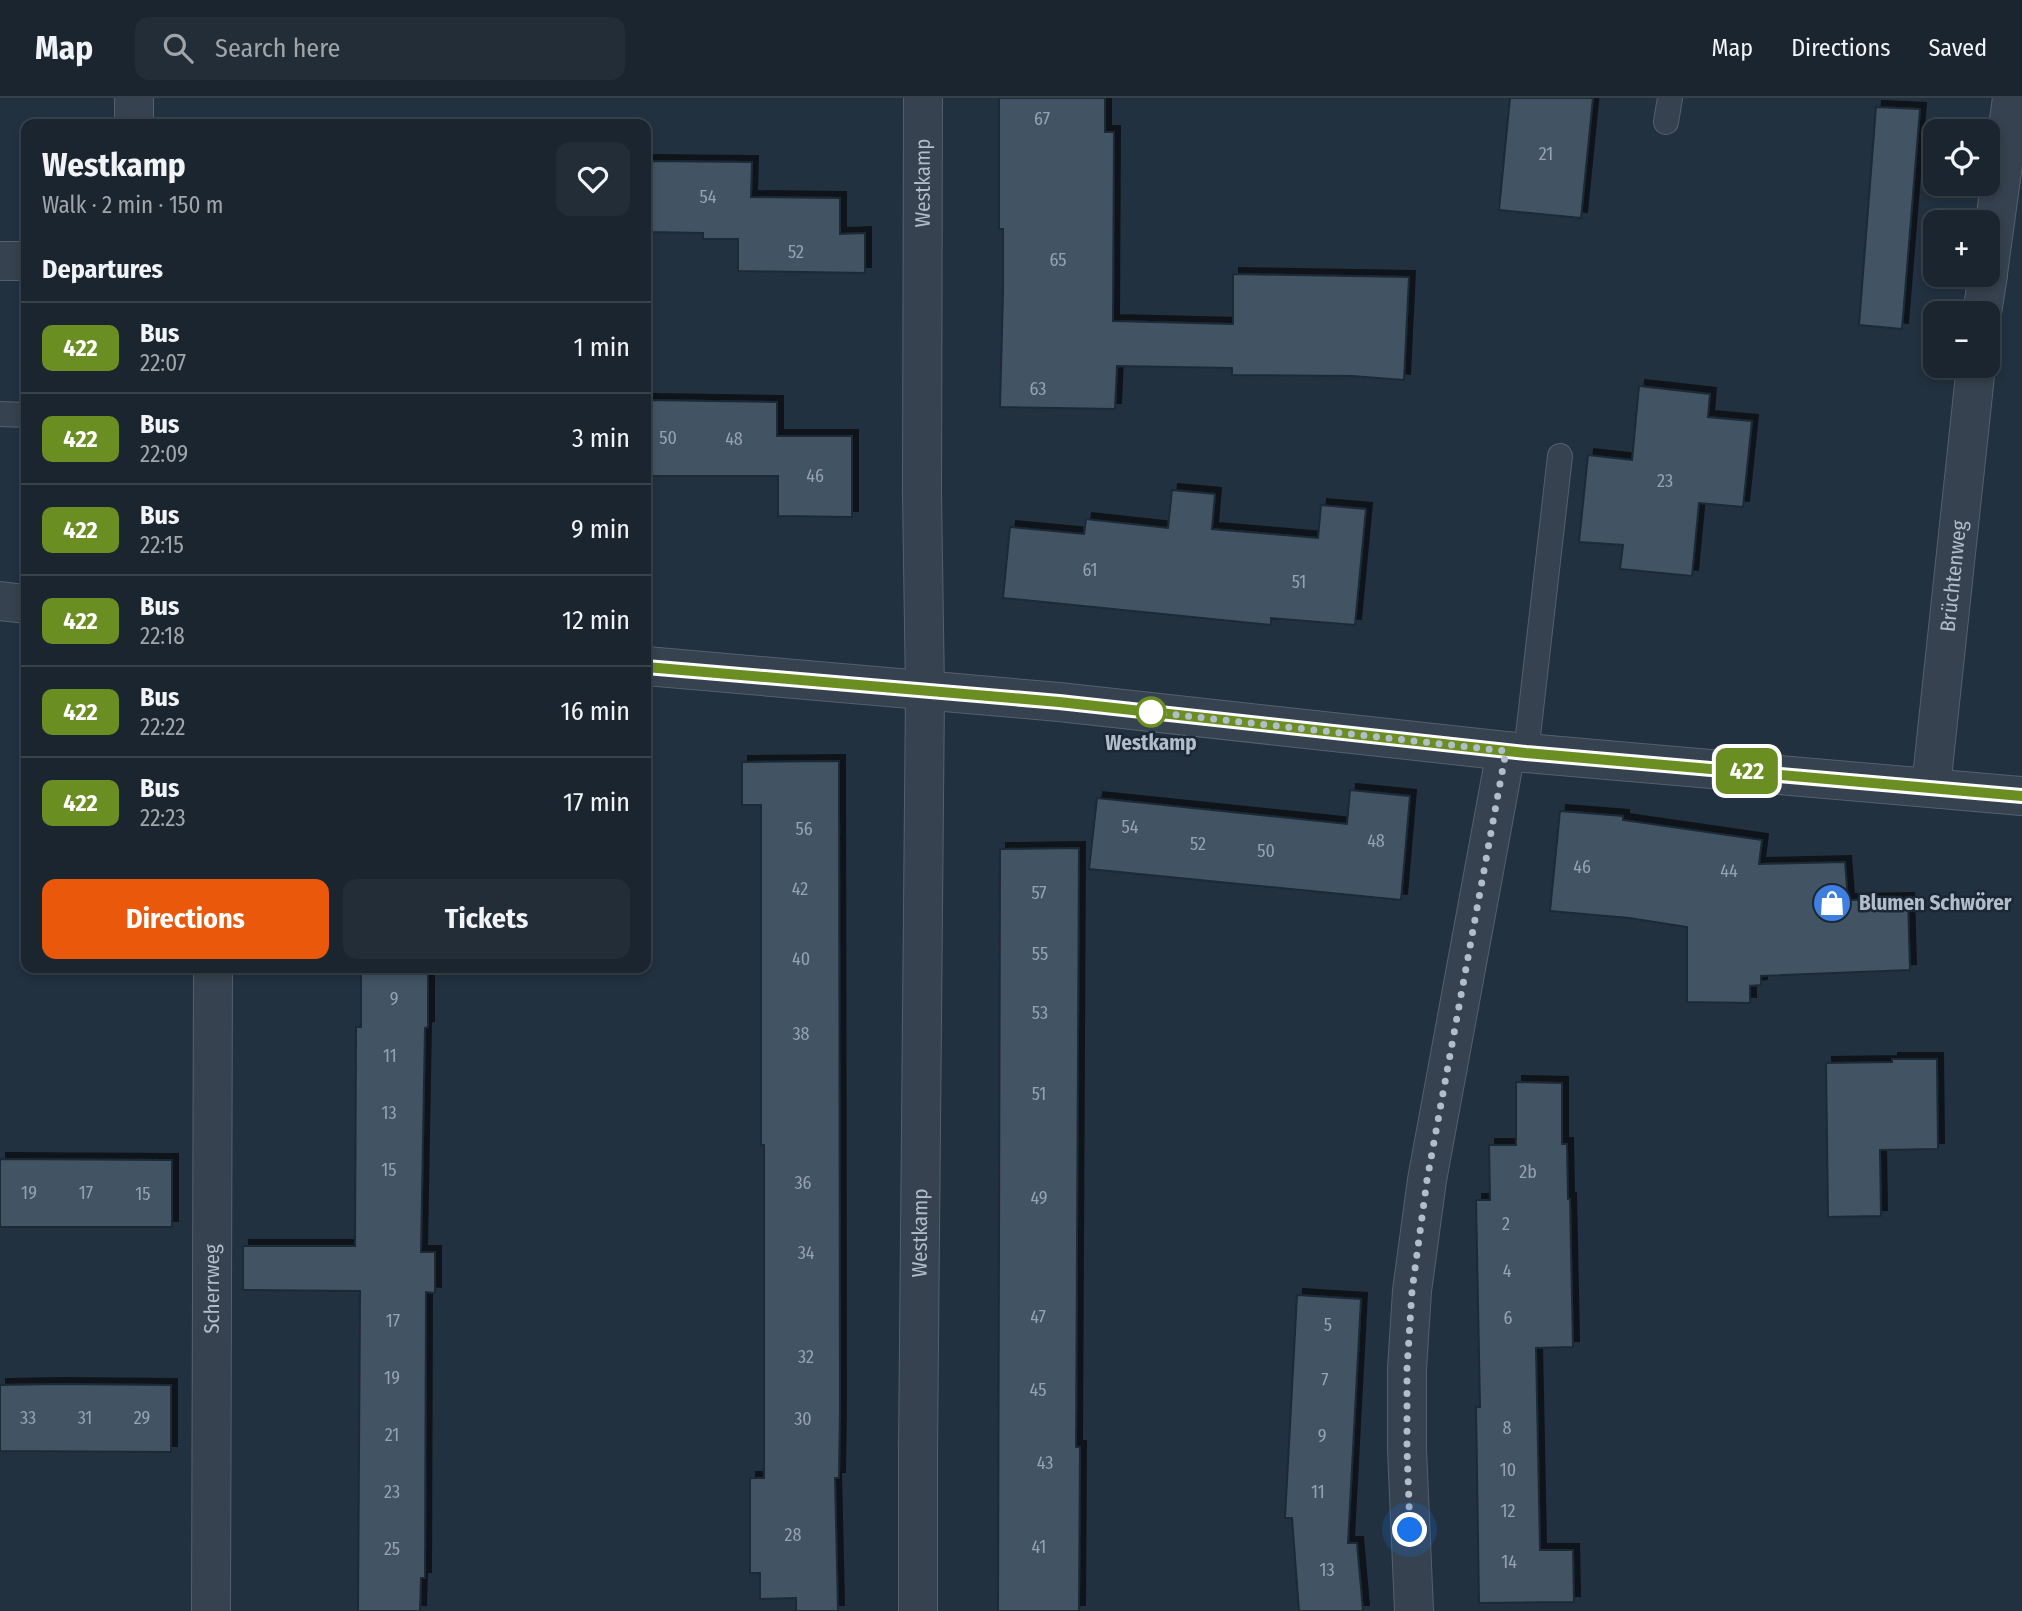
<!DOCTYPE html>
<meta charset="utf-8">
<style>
:root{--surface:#1a252f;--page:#232d37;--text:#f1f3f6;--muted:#9fa5aa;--line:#38424b;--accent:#ea580c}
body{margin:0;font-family:"Fira Sans Condensed",sans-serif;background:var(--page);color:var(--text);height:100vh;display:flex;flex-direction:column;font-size:26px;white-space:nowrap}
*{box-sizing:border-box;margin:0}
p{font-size:23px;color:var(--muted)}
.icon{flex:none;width:38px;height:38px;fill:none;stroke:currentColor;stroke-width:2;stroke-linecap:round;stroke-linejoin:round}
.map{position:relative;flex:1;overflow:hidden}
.details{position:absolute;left:21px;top:21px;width:630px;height:854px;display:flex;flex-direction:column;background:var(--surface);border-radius:14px;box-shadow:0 4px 10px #0003,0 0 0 2px var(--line)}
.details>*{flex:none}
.badge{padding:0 14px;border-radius:10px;font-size:24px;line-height:46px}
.controls{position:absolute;left:1923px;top:21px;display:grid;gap:14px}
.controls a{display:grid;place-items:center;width:77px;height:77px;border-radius:14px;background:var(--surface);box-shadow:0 4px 10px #0003,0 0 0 2px var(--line);font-size:35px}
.you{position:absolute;width:35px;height:35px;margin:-18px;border:5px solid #fff;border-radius:50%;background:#1a73e8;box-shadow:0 0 0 10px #1a73e833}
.map>.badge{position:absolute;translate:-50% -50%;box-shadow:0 0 0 4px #fff}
h2{padding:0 21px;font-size:26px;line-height:63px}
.round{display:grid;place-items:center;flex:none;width:74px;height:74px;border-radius:14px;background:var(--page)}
.summary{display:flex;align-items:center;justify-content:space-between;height:119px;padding:0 21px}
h1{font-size:33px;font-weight:700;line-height:52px}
.cta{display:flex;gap:14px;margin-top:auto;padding:14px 21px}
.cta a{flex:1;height:80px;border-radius:14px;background:var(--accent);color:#fff;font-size:28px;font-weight:700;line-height:80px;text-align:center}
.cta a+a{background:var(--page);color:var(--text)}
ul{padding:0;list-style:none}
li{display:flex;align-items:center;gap:21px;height:91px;padding:0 21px;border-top:2px solid var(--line)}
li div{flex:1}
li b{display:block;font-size:26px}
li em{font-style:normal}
li .badge{min-width:77px;font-weight:700;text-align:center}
header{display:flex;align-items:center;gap:42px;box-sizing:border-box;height:98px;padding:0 35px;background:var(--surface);border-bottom:2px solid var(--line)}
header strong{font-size:33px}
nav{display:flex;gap:38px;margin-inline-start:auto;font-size:24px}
.search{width:490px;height:63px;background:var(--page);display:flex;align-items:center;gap:18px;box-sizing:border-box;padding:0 24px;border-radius:14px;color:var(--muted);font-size:26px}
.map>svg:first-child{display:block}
.building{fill:#435363;stroke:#1d2936;stroke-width:2;filter:url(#shadow)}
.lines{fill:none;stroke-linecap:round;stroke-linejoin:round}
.service-casing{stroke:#54606d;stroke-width:26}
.minor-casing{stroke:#54606d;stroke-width:40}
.service{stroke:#36424f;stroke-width:24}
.minor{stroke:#36424f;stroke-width:38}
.line-casing{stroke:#fff;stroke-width:16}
.line{stroke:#6b8e23;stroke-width:10}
.walk{stroke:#b2bdca;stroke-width:7;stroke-dasharray:0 12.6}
.stop-dot{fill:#fff;stroke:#6b8e23;stroke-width:3.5}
.labels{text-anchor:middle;stroke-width:5;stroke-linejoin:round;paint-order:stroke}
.number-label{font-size:18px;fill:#96a2b0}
.street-label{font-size:21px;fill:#b2bdca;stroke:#1b2734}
.stop-label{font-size:21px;font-weight:bold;fill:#b2bdca;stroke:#1b2734}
.poi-label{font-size:21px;font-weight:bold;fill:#b2bdca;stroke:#1b2734;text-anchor:start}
</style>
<header>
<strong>Map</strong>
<div class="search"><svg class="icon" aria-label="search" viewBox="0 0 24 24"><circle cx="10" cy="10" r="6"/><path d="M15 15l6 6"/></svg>Search here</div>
<nav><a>Map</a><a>Directions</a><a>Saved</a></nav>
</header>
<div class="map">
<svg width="2022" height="1513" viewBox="0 0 2022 1513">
<defs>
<filter id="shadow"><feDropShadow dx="6" dy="-6" stdDeviation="0" flood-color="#0009"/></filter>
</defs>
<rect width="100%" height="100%" fill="#22313f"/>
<g class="building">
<polygon points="999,0 1105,0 1105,34 1114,34 1113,223 1233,226 1233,176 1409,179 1404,282 1352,278 1232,277 1232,270 1117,268 1115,311 1000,309 1003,193 1003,131 999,131"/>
<polygon points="1510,0 1593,0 1581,120 1499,112"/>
<polygon points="1876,9 1920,11 1902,231 1859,227"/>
<polygon points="646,63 752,64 751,99 840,100 840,136 865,135 865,175 738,173 738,141 703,141 703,135 646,134"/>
<polygon points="1639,288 1710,296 1708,319 1752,323 1743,409 1699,405 1692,478 1620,471 1623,447 1579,444 1588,357 1632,362"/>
<polygon points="646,302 777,304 777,338 852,338 852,419 778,418 778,378 646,378"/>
<polygon points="1172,392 1215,396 1212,431 1318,440 1321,407 1366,411 1355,527 1271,520 1271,527 1003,500 1010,429 1084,436 1086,421 1168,430"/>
<polygon points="839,663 840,1309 839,1380 835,1380 838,1513 796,1513 796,1500 760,1501 760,1475 750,1475 750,1380 764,1380 764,1047 761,1047 761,707 742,707 742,664"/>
<polygon points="1350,692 1410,698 1401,802 1089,771 1097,700 1347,726"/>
<polygon points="1560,713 1623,718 1623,722 1762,742 1759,766 1845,764 1848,802 1908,801 1910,872 1761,878 1761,887 1750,888 1750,905 1687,904 1687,829 1629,820 1550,813"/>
<polygon points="1079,750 1076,1349 1080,1349 1079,1513 998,1513 1000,751"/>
<polygon points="361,870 428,870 428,929 425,930 421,1154 435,1154 435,1195 426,1194 425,1480 421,1480 420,1513 358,1513 360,1193 243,1192 243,1148 355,1148 356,929 361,929"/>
<polygon points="1892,961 1937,961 1938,1051 1880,1052 1881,1118 1828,1119 1826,965 1892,964"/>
<polygon points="1516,984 1562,985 1562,1046 1567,1046 1568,1101 1570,1101 1573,1249 1536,1250 1540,1452 1573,1452 1574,1504 1479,1505 1476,1309 1480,1309 1476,1102 1490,1102 1489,1047 1516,1047"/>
<polygon points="0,1061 172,1062 172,1129 0,1129"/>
<polygon points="1297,1197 1361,1201 1348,1445 1357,1445 1363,1513 1299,1513 1292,1420 1285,1420"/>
<polygon points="57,1286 171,1287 171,1354 0,1353 0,1287"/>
</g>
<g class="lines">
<defs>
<g id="service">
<polyline points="1666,24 1670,0"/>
<polyline points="0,316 26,317"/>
<polyline points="1526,655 1560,358"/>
</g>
<g id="minor">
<polyline points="134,26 134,0"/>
<polyline points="0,163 26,163"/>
<polyline points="1988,175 2012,0"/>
<polyline points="1982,215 1988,177"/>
<polyline points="0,503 26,506"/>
<polyline points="646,568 1059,604 1526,655 2022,698"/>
<path id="s1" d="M 1931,689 L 1976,268"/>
<path id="s2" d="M 211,1513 L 213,870"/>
<path id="s3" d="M 918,1513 L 918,1353 L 925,594 L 922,396 L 923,0"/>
<polyline points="1414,1513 1407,1351 1407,1271 1412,1193 1427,1082 1506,653"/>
</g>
</defs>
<use href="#service" class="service-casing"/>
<use href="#minor" class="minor-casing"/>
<use href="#service" class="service"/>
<use href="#minor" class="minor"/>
</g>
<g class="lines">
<defs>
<polyline id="line" points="646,569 1059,604 1526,655 2022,698"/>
</defs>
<use href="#line" class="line-casing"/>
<use href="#line" class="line"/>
<polyline class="walk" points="1151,614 1506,653 1427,1082 1412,1193 1407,1271 1407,1351 1410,1432"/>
</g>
<defs>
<symbol id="shop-disc" viewBox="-11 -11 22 22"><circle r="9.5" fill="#3f7fe0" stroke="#1b2734"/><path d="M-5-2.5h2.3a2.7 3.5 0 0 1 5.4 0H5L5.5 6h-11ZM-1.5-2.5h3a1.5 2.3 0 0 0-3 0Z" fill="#fff"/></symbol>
</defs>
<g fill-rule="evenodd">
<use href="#shop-disc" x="1810" y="783" width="44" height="44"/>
</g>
<circle class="stop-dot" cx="1151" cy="614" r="14"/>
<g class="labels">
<g class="number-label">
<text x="1042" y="27">67</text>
<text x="1546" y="62">21</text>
<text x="708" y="105">54</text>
<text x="796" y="160">52</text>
<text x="1058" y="168">65</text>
<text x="1038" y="297">63</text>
<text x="668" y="346">50</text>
<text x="734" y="347">48</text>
<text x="815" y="384">46</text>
<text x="1665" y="389">23</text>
<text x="1090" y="478">61</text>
<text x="1299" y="490">51</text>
<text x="1130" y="735">54</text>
<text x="804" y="737">56</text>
<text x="1376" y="749">48</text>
<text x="1198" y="752">52</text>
<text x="1266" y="759">50</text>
<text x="1582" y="775">46</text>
<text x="1729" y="779">44</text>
<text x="800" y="797">42</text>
<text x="1039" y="801">57</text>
<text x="1040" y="862">55</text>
<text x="801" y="867">40</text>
<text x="394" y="907">9</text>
<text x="1040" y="921">53</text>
<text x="801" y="942">38</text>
<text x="390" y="964">11</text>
<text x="1039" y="1002">51</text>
<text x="389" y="1021">13</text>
<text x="389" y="1078">15</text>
<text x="1528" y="1080">2b</text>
<text x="803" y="1091">36</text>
<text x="29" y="1101">19</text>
<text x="86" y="1101">17</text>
<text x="143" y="1102">15</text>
<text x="1039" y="1106">49</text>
<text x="1506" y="1132">2</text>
<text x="806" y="1161">34</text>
<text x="1507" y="1179">4</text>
<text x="1038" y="1225">47</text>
<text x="1508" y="1226">6</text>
<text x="393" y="1229">17</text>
<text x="1328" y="1233">5</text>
<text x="806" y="1265">32</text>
<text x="392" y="1286">19</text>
<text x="1325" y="1288">7</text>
<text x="1038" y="1298">45</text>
<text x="28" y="1326">33</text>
<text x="85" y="1326">31</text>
<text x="142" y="1326">29</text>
<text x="803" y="1327">30</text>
<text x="1507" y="1336">8</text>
<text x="392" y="1343">21</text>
<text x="1322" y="1344">9</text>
<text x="1045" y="1371">43</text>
<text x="1508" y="1378">10</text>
<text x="392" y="1400">23</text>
<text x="1318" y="1400">11</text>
<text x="1508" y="1419">12</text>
<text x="793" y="1443">28</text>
<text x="1039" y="1455">41</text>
<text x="392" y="1457">25</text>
<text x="1509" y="1470">14</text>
<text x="1327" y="1478">13</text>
</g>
<g class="street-label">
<text dy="7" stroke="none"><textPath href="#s3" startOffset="1428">Westkamp</textPath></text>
<text dy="7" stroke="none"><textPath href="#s1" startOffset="212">Brüchtenweg</textPath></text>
<text dy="7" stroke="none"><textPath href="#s3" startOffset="378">Westkamp</textPath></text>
<text dy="7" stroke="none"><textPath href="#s2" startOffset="322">Scherrweg</textPath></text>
</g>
<g class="stop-label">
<text x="1151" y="652">Westkamp</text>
</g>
<g class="poi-label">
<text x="1859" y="812">Blumen Schwörer</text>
</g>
</g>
</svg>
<div class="controls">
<a><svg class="icon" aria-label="locate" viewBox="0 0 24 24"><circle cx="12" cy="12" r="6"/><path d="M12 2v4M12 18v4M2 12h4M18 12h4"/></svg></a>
<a>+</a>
<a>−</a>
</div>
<div class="you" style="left:1410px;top:1432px"></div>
<b class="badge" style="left:1747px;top:673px;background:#6b8e23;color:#fff">422</b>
<section class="details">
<div class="summary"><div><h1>Westkamp</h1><p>Walk · 2 min · 150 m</p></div><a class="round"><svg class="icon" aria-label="heart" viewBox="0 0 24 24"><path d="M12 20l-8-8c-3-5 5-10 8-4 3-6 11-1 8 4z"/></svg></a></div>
<h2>Departures</h2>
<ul>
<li><span class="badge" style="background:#6b8e23;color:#fff">422</span><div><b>Bus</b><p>22:07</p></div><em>1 min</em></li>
<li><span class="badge" style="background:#6b8e23;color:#fff">422</span><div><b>Bus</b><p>22:09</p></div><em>3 min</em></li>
<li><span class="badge" style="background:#6b8e23;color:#fff">422</span><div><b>Bus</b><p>22:15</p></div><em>9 min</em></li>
<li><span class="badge" style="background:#6b8e23;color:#fff">422</span><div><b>Bus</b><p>22:18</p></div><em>12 min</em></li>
<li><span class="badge" style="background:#6b8e23;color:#fff">422</span><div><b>Bus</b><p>22:22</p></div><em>16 min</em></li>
<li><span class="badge" style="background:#6b8e23;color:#fff">422</span><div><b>Bus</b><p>22:23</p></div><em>17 min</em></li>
</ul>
<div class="cta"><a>Directions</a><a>Tickets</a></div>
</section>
</div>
